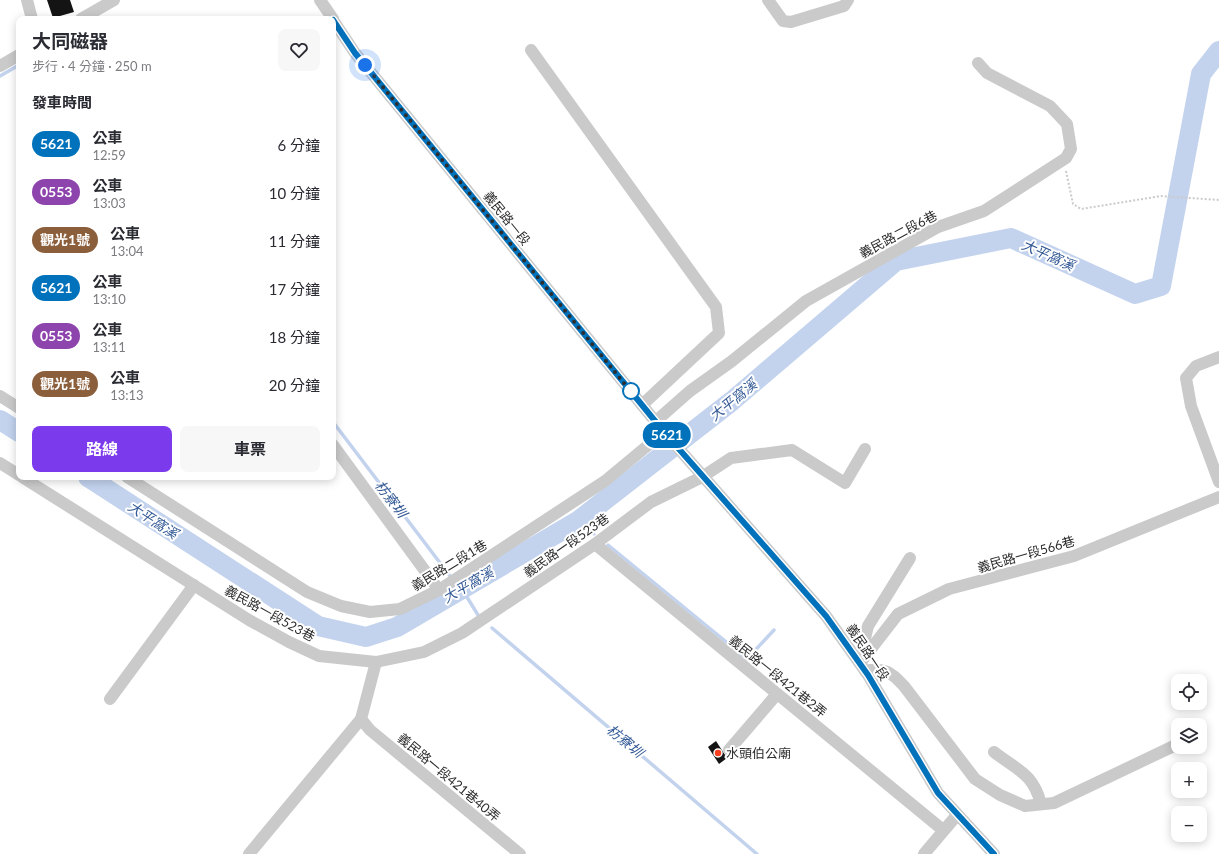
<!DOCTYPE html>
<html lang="zh-TW">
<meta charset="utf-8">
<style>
:root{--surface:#fff;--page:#f7f7f7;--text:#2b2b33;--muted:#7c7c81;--accent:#7c3aed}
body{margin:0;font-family:Lato,"Noto Sans TC",sans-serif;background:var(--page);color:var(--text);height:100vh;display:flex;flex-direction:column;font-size:15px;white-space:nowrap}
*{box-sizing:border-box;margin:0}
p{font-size:13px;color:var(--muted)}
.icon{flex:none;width:22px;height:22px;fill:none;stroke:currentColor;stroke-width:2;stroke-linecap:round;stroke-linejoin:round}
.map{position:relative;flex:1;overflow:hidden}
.panel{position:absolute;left:16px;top:16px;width:320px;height:464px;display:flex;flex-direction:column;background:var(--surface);border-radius:8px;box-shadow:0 2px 10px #0003}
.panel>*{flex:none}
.badge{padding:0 8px;border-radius:13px;font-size:14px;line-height:26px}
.fabs{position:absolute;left:1171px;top:674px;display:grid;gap:8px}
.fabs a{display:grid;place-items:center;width:36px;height:36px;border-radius:8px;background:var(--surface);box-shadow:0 2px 10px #0003;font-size:20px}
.you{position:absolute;width:20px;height:20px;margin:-10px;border:3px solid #fff;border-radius:50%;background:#1a73e8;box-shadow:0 0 0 6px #1a73e833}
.map>.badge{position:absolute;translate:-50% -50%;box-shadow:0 0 0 2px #fff}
h2{padding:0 16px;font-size:15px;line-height:36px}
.round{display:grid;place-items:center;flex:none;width:42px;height:42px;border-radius:8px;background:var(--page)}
.summary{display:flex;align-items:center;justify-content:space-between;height:68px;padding:0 16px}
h1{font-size:19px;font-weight:700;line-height:30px}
.primary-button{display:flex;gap:8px;margin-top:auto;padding:8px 16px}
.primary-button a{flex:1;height:46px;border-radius:8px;background:var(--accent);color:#fff;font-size:16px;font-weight:700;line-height:46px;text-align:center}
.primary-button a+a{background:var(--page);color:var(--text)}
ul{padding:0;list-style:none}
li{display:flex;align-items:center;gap:12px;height:48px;padding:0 16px}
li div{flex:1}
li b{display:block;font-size:15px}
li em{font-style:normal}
li .badge{min-width:44px;font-weight:700;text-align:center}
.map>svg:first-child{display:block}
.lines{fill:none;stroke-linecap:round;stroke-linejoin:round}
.stream{stroke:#c3d3ee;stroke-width:3.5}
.river{stroke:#c3d3ee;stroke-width:20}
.building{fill:#141414}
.path{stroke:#cacaca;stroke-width:2;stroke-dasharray:2 2;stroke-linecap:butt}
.minor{stroke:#cacaca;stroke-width:12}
.line-casing{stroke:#fff;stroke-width:9}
.line{stroke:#0072bc;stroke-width:6}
.walk{stroke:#2d2d2d;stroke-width:4;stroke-dasharray:0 7.2}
.stop-dot{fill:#fff;stroke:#0072bc;stroke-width:2}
.poi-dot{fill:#f53f1e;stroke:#fff;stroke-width:1.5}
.labels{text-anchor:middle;stroke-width:4;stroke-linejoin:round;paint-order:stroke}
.street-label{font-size:13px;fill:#2d2d2d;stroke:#fff}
.poi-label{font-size:13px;fill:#2d2d2d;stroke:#fff;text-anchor:start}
.water-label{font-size:14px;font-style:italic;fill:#345a96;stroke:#fff}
</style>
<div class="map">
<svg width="1219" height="854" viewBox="0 0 1219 854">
<rect width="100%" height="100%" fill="#fff"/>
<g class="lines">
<g class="stream">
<polyline points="0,76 19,65"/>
<polyline points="333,422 450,576"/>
<polyline points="578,521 594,534"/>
<polyline points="608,545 747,659 774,630"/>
<polyline points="462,589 478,615"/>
<polyline points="492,628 757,854"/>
</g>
<g class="river">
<polyline points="0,420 19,432"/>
<polyline points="88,477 318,626 366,637 397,627 578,521 732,401 896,261 1011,238 1135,294 1161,286 1201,74 1219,51"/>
</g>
</g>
<g class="building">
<polygon points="47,0 70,0 74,12 53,18"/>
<polygon points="716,741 727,758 719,764 708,747"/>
</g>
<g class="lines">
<polyline class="path" points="1066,171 1073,204 1081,209 1161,196 1219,200"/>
<g class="minor">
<polyline points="27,0 32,19"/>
<polyline points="320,0 333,19"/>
<polyline points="768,0 783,21 791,22 844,6 848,0"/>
<polyline points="81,19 114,0"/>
<polyline points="333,20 355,53 664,432 826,616 868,675 938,793 994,854"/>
<polyline points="531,50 716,307 719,333 642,405"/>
<polyline points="0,66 19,55"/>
<polyline points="1219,357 1196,366 1186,378 1191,406 1219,482"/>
<polyline points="0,396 19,408"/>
<polyline points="656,421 690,391 732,361 806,301 938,227 984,211 1066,158 1071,149 1067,124 1050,106 987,73 978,63"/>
<polyline points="333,445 439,590"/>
<polyline points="0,463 19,475"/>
<polyline points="22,477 249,620 289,642 319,656 376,662 424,652 462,633 595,544 651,502 702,477 731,458 792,450 845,483 865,449"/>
<polyline points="127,477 307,592 341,606 370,612 400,609 439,590 605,481 664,432"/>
<polyline points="595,544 943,830"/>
<polyline points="860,660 868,626 910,558"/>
<polyline points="860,663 898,614 949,589 1074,556 1219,497"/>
<path d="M 865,671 C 885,667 891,672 904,686 L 975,779 L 1000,795 L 1025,806 L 1054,803 L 1178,744"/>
<polyline points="110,699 194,585"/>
<polyline points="361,719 370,730 520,854"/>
<polyline points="729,750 777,694"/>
<path d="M 994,752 C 1017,770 1033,773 1041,804"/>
<polyline points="249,854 361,719 376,662"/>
<polyline points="924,854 957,815"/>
</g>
</g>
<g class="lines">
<defs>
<polyline id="line" points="333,20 355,53 664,432 826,616 868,675 938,793 994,854"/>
</defs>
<use href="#line" class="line-casing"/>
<use href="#line" class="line"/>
<polyline class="walk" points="365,65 632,393 631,391"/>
</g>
<circle class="stop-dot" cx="631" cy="391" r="8"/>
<circle class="poi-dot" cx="718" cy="753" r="4"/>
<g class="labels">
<g class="street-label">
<text transform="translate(507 218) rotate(51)" y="5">義民路一段</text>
<text transform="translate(898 234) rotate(-28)" y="5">義民路二段6巷</text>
<text transform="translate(566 545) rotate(-35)" y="5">義民路一段523巷</text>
<text transform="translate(1026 554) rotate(-16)" y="5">義民路一段566巷</text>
<text transform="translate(449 565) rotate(-31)" y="5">義民路二段1巷</text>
<text transform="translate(270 613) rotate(29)" y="5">義民路一段523巷</text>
<text transform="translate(868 652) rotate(56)" y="5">義民路一段</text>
<text transform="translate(778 676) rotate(39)" y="5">義民路一段421巷2弄</text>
<text transform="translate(449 777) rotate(40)" y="5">義民路一段421巷40弄</text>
</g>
<g class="poi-label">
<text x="726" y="758">水頭伯公廟</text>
</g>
<g class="water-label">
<text transform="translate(1048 255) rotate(24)" y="5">大平窩溪</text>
<text transform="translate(733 400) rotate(-39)" y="5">大平窩溪</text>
<text transform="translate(391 499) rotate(53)" y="5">枋寮圳</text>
<text transform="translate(153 520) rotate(33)" y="5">大平窩溪</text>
<text transform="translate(468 585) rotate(-30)" y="5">大平窩溪</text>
<text transform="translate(625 741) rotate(40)" y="5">枋寮圳</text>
</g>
</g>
</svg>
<div class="fabs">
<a><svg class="icon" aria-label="locate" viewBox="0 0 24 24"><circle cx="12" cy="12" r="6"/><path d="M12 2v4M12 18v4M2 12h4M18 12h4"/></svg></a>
<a><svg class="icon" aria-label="layers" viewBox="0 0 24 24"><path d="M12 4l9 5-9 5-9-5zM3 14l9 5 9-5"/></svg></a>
<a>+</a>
<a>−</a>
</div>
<div class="you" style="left:365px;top:65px"></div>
<b class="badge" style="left:667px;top:435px;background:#0072bc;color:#fff">5621</b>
<section class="panel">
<div class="summary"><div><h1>大同磁器</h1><p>步行 · 4 分鐘 · 250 m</p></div><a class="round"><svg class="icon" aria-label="heart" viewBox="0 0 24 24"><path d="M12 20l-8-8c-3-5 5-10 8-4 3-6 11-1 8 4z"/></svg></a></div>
<h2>發車時間</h2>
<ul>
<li><span class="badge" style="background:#0072bc;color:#fff">5621</span><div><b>公車</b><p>12:59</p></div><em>6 分鐘</em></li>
<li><span class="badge" style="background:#8e44ad;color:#fff">0553</span><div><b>公車</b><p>13:03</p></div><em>10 分鐘</em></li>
<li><span class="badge" style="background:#8b5e3c;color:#fff">觀光1號</span><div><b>公車</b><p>13:04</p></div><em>11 分鐘</em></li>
<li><span class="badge" style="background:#0072bc;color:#fff">5621</span><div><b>公車</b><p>13:10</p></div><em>17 分鐘</em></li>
<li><span class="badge" style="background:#8e44ad;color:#fff">0553</span><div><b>公車</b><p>13:11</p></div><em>18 分鐘</em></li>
<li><span class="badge" style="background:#8b5e3c;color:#fff">觀光1號</span><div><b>公車</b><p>13:13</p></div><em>20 分鐘</em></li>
</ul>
<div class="primary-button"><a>路線</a><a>車票</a></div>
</section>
</div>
